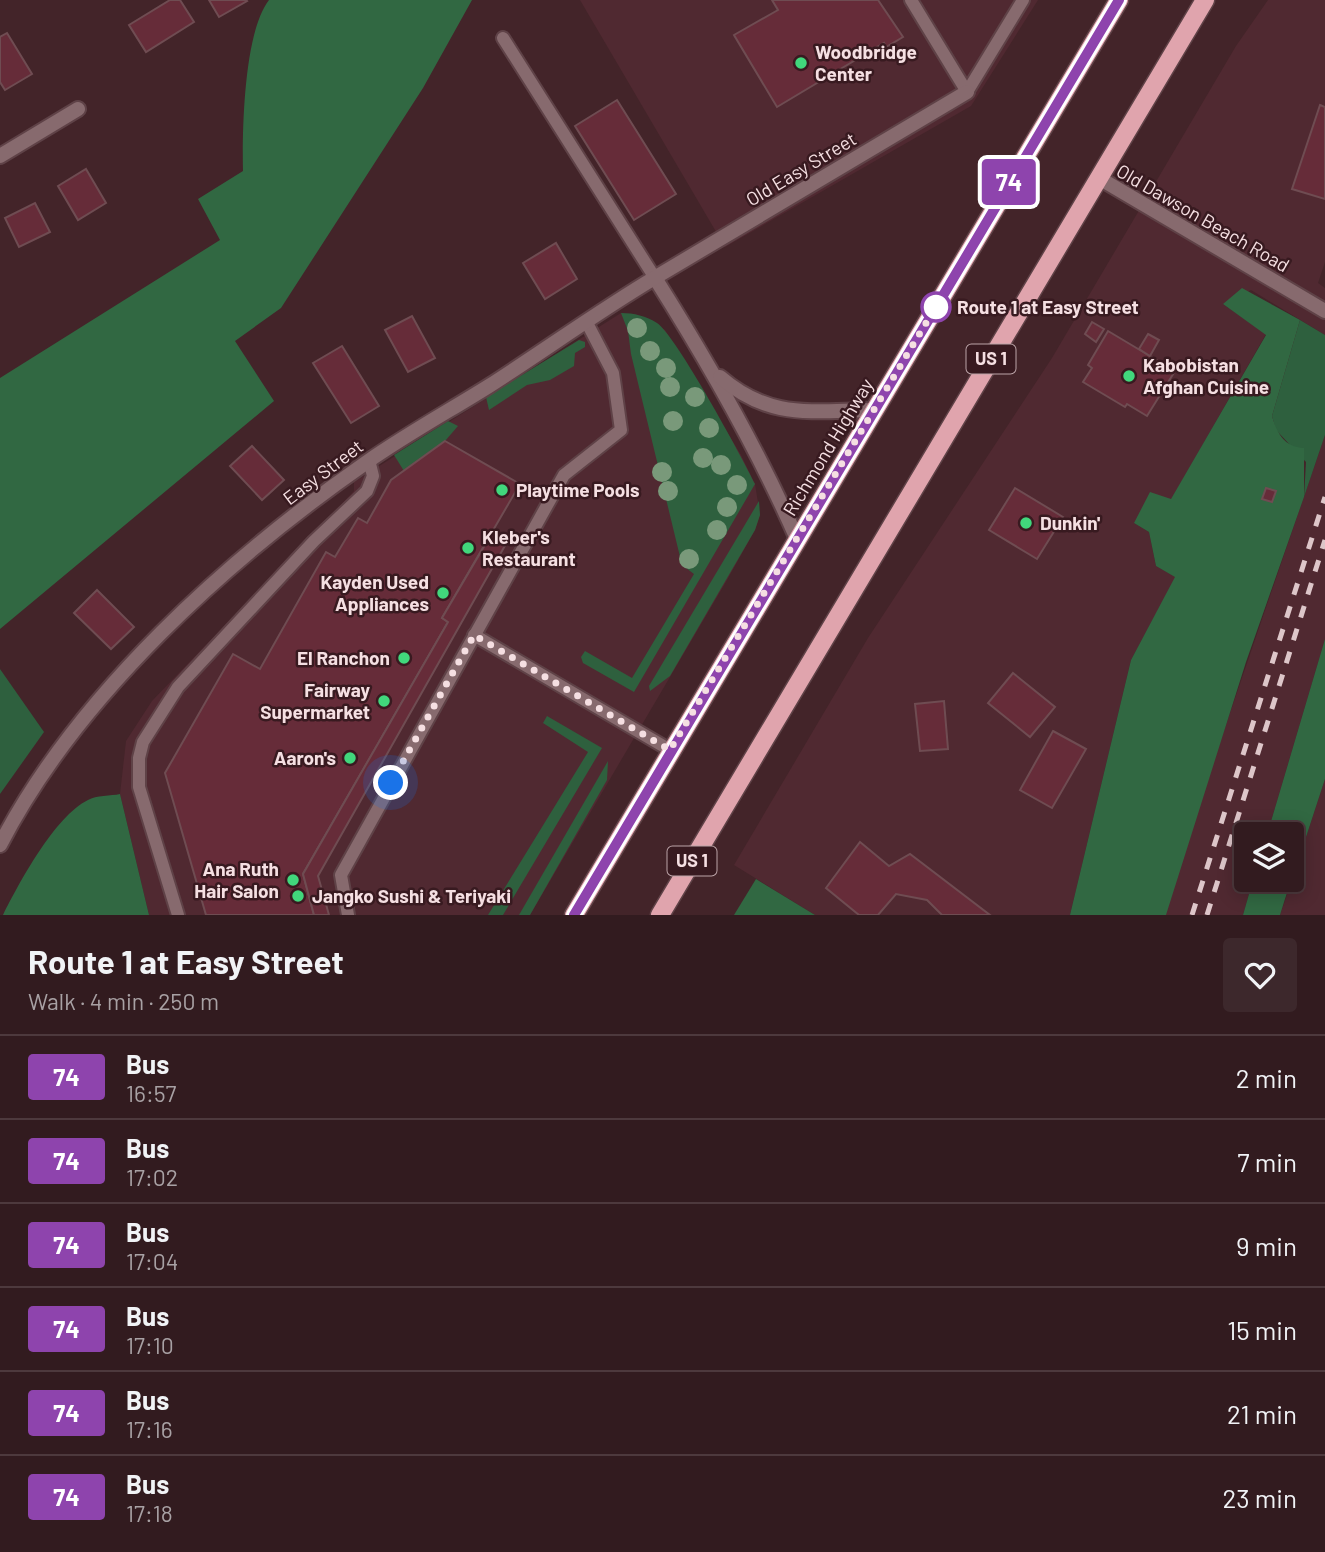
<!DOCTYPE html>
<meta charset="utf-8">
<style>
:root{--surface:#321b1f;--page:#3d282c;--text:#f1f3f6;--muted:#a8a1a4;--line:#4d393d}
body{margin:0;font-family:Barlow,sans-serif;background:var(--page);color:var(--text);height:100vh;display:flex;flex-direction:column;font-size:26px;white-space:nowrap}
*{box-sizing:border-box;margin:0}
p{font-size:23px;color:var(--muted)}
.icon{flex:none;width:38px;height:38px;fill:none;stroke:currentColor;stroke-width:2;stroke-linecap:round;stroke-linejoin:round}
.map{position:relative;height:915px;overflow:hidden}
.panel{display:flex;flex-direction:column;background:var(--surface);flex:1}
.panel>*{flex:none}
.badge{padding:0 14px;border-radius:5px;font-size:24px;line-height:46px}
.buttons{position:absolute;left:1234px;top:822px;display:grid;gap:14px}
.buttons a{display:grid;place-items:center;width:70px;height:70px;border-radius:7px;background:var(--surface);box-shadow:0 4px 18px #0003,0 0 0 2px var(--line);font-size:35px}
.you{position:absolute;width:35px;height:35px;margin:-18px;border:5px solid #fff;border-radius:50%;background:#1a73e8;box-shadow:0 0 0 10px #1a73e833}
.map>.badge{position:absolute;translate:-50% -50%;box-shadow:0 0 0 4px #fff}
.round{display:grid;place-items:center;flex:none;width:74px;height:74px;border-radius:7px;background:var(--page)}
.head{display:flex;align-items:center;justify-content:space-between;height:119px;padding:0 28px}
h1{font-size:33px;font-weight:700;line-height:52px}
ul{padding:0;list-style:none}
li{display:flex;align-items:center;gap:21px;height:84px;padding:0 28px;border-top:2px solid var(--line)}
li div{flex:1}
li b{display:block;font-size:26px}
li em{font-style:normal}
li .badge{min-width:77px;font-weight:700;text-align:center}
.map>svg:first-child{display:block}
.built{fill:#502931}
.green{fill:#2e603e}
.forest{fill:#316842}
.building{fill:#662c39;stroke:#6f4c52;stroke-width:2}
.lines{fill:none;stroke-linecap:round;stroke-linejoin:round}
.service-casing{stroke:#5f4247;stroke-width:16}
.minor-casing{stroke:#5f4247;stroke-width:18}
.primary-casing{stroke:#5f4247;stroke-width:21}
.service{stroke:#876a6e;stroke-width:12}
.minor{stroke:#876a6e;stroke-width:14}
.primary{stroke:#e0a4ad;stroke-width:18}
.rail{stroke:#ddc6c9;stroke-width:5;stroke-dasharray:12 12;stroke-linecap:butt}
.tree{fill:#79997a}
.line-casing{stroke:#fff;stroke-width:16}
.line{stroke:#8e44ad;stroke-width:10}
.walk{stroke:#f5dfe2;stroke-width:7;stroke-dasharray:0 12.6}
.poi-dot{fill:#41d77c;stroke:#381a20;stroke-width:2.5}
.stop-dot{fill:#fff;stroke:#8e44ad;stroke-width:3.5}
.labels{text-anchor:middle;stroke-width:5;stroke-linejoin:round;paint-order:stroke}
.shield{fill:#381a20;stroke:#bca4a8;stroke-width:2}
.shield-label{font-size:18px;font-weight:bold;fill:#f5dfe2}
.poi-label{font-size:19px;font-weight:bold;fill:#f5dfe2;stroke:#381a20;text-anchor:start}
.street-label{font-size:19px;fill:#f5dfe2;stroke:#381a20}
.stop-label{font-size:19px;font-weight:bold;fill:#f5dfe2;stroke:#381a20;text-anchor:start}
</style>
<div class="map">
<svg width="1325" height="915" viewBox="0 0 1325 915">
<rect width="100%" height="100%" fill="#432429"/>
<g class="built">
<polygon points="580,0 1038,0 971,106 725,247"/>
<polygon points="1268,0 1325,0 1325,262 1318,283 1325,288 1325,335 1251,290 1223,304 1266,334 1171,500 1134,523 1149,532 1156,566 1176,577 1131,660 1070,915 815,915 734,865 868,638 1052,358 1236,46"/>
<polygon points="621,313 644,317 665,330 741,455 755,484 760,515 755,530 727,580 530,915 149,915 120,794 126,741 152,701 354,491 354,482"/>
<polygon points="1325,435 1325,639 1267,835 1246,835 1246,880 1253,880 1243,915 1161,915"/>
<polygon points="1325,779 1325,915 1280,915 1292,880"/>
</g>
<g class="green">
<path d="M 621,313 C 634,313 646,316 657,323 C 677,337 742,457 755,484 L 634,692 L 583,663 L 581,657 L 585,651 L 632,678 L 694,574 L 682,565 L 631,354 L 628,331 Z"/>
<polygon points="1300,320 1325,335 1325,435 1304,497 1306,462 1276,430 1272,416"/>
<polygon points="579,340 585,342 585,347 575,353 574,366 550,380 527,385 489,410 486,397"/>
<polygon points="448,421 458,426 445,441 404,471 394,455"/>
<polygon points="759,501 760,515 755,530 670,676 650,691 649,686"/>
<polygon points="0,669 44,732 0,794"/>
<polygon points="547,716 602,748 503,915 488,915 588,752 543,723"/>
<polygon points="608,761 607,780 530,915 519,915"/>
</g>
<g class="forest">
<path d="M 269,0 L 472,0 L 423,88 L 281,308 L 235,341 L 274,401 L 0,629 L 0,378 L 220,240 L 198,199 L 243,171 C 242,130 244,32 269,0 Z"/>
<path d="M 1242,288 L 1300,320 L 1272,416 C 1277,433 1284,447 1304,448 L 1304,497 L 1246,662 L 1166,915 L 1070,915 L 1131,660 L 1175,577 L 1156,566 L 1149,532 L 1134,523 L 1150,492 L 1171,499 L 1266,335 L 1223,304 Z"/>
<polygon points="1325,639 1325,779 1292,880 1292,835 1267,835"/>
<path d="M 120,794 L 149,915 L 3,915 C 19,883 55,816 88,800 C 96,795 111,796 120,794 Z"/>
<polygon points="756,879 815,915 734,915"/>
<polygon points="1253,880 1291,880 1280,915 1243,915"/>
</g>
<g class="building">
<polygon points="170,0 180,0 194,22 146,52 129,25"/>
<polygon points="209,0 246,0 247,1 219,17"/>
<polygon points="772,0 878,0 903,37 886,47 884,43 777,107 734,35 778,10"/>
<polygon points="7,33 32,74 5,90 0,82 0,37"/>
<polygon points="617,100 676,194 634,220 575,126"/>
<polygon points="1320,105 1325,107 1325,199 1292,189"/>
<polygon points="86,169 106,203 78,220 58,186"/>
<polygon points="35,203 50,232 19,247 5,218"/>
<polygon points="556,243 577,279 545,299 523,263"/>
<polygon points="412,316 435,358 408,372 385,330"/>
<polygon points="1092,322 1104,329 1096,342 1085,334"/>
<polygon points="1108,331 1175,371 1147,416 1127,404 1125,407 1083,382 1092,368 1088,365"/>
<polygon points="1148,334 1159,340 1150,356 1139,349"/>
<polygon points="342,346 379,406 351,423 313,363"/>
<polygon points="445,441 520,484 442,618 448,622 303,874 314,915 206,915 165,773 233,654 260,669 326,552 335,557 358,518 367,523 391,480"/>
<polygon points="252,446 284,480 262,500 230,466"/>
<polygon points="1015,488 1063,517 1037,559 989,530"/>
<polygon points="1266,488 1276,491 1272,502 1262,499"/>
<polygon points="492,533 507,542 318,876 329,915 314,915 303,874 448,622 442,618"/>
<polygon points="97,590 134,627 111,649 74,613"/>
<polygon points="1013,673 1055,707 1030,737 988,703"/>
<polygon points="944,701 948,749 920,751 915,704"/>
<polygon points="1053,731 1086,749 1052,808 1020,790"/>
<polygon points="860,842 889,866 910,854 990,915 942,915 927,900 896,894 878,915 859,915 826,888"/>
</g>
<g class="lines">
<defs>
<g id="service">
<polyline points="911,0 967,92 1023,0"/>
<polyline points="503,38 655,278"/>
<polyline points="474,635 670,750"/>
<polyline points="178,915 139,787 139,758 143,742 178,687 314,541 367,491 373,476 369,460"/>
<polyline points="348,915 341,875 550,500 564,475 621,430 613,373 586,321"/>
</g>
<g id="minor">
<polyline points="0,156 78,109"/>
<polyline points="1099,178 1325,311"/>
<path d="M 655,278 C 708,362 757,447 797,539"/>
<path d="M 720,377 C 771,421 813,410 876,410"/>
<path d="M 0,845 C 78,694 229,558 367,462 C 407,434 449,411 489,386 C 545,350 599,311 656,277 C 759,215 863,154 967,92"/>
</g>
<g id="primary">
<polyline points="574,915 1119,0"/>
<polyline points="660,915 1205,0"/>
</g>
</defs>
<use href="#service" class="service-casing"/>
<use href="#minor" class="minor-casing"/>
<use href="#primary" class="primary-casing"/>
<use href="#service" class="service"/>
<use href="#minor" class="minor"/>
<use href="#primary" class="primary"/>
<g class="rail">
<polyline points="1192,915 1325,497"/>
<polyline points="1207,915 1325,540"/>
</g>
</g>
<g class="tree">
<circle cx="637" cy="328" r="10"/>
<circle cx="650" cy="351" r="10"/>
<circle cx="666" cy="368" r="10"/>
<circle cx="670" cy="387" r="10"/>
<circle cx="695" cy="397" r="10"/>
<circle cx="673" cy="421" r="10"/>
<circle cx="709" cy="428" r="10"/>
<circle cx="703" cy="458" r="10"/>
<circle cx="721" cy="465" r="10"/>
<circle cx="662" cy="472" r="10"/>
<circle cx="737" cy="485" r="10"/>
<circle cx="668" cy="491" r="10"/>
<circle cx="727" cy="507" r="10"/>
<circle cx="717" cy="530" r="10"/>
<circle cx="689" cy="559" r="10"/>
</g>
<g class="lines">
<defs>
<polyline id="line" points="574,915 1119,0"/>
</defs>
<use href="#line" class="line-casing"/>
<use href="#line" class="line"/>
<polyline class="walk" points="391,783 474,635 670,750 941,298 936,307"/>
</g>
<g class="poi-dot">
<circle cx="801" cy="63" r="7"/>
<circle cx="1129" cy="376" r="7"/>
<circle cx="502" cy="490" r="7"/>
<circle cx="1026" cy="523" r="7"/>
<circle cx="468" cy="548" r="7"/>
<circle cx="443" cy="593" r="7"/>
<circle cx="404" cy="658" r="7"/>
<circle cx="384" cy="701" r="7"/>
<circle cx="350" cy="758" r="7"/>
<circle cx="293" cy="880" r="7"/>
<circle cx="298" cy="896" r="7"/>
</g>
<circle class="stop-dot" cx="936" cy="307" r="14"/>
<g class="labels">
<g class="shield">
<rect x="966.5" y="344.5" width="49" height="29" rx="5"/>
<rect x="667.5" y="846.5" width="49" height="29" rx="5"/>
</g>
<g class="shield-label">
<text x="991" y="365">US 1</text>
<text x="692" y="867">US 1</text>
</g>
<g class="poi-label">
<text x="815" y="59">Woodbridge<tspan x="815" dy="22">Center</tspan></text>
<text x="1143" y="372">Kabobistan<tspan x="1143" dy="22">Afghan Cuisine</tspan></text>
<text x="516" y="497">Playtime Pools</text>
<text x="1040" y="530">Dunkin'</text>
<text x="482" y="544">Kleber's<tspan x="482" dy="22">Restaurant</tspan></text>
<text x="429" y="589" text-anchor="end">Kayden Used<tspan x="429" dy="22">Appliances</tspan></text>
<text x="390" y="665" text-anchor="end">El Ranchon</text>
<text x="370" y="697" text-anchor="end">Fairway<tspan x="370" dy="22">Supermarket</tspan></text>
<text x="336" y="765" text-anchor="end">Aaron's</text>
<text x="279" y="876" text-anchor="end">Ana Ruth<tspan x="279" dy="22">Hair Salon</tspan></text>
<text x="312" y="903">Jangko Sushi &amp; Teriyaki</text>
</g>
<g class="street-label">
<text transform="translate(801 169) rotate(-31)" y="7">Old Easy Street</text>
<text transform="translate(1203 218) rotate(30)" y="7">Old Dawson Beach Road</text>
<text transform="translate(828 447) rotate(-59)" y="7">Richmond Highway</text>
<text transform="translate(323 472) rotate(-37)" y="7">Easy Street</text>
</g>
<g class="stop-label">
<text x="957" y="314">Route 1 at Easy Street</text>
</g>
</g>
</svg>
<div class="buttons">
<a><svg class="icon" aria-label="layers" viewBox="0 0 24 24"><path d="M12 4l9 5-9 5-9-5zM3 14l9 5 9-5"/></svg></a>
</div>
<div class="you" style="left:391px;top:783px"></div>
<b class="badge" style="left:1009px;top:182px;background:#8e44ad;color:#fff">74</b>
</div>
<section class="panel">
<div class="head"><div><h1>Route 1 at Easy Street</h1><p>Walk · 4 min · 250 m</p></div><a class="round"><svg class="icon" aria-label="heart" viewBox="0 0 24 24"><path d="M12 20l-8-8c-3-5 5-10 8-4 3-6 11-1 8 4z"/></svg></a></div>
<ul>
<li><span class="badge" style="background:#8e44ad;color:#fff">74</span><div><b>Bus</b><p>16:57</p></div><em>2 min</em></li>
<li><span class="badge" style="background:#8e44ad;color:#fff">74</span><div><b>Bus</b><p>17:02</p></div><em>7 min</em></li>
<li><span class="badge" style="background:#8e44ad;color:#fff">74</span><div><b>Bus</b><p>17:04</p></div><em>9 min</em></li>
<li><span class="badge" style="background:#8e44ad;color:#fff">74</span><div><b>Bus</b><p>17:10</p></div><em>15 min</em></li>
<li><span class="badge" style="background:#8e44ad;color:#fff">74</span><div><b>Bus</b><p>17:16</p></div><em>21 min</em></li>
<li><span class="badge" style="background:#8e44ad;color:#fff">74</span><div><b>Bus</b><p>17:18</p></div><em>23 min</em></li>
</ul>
</section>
